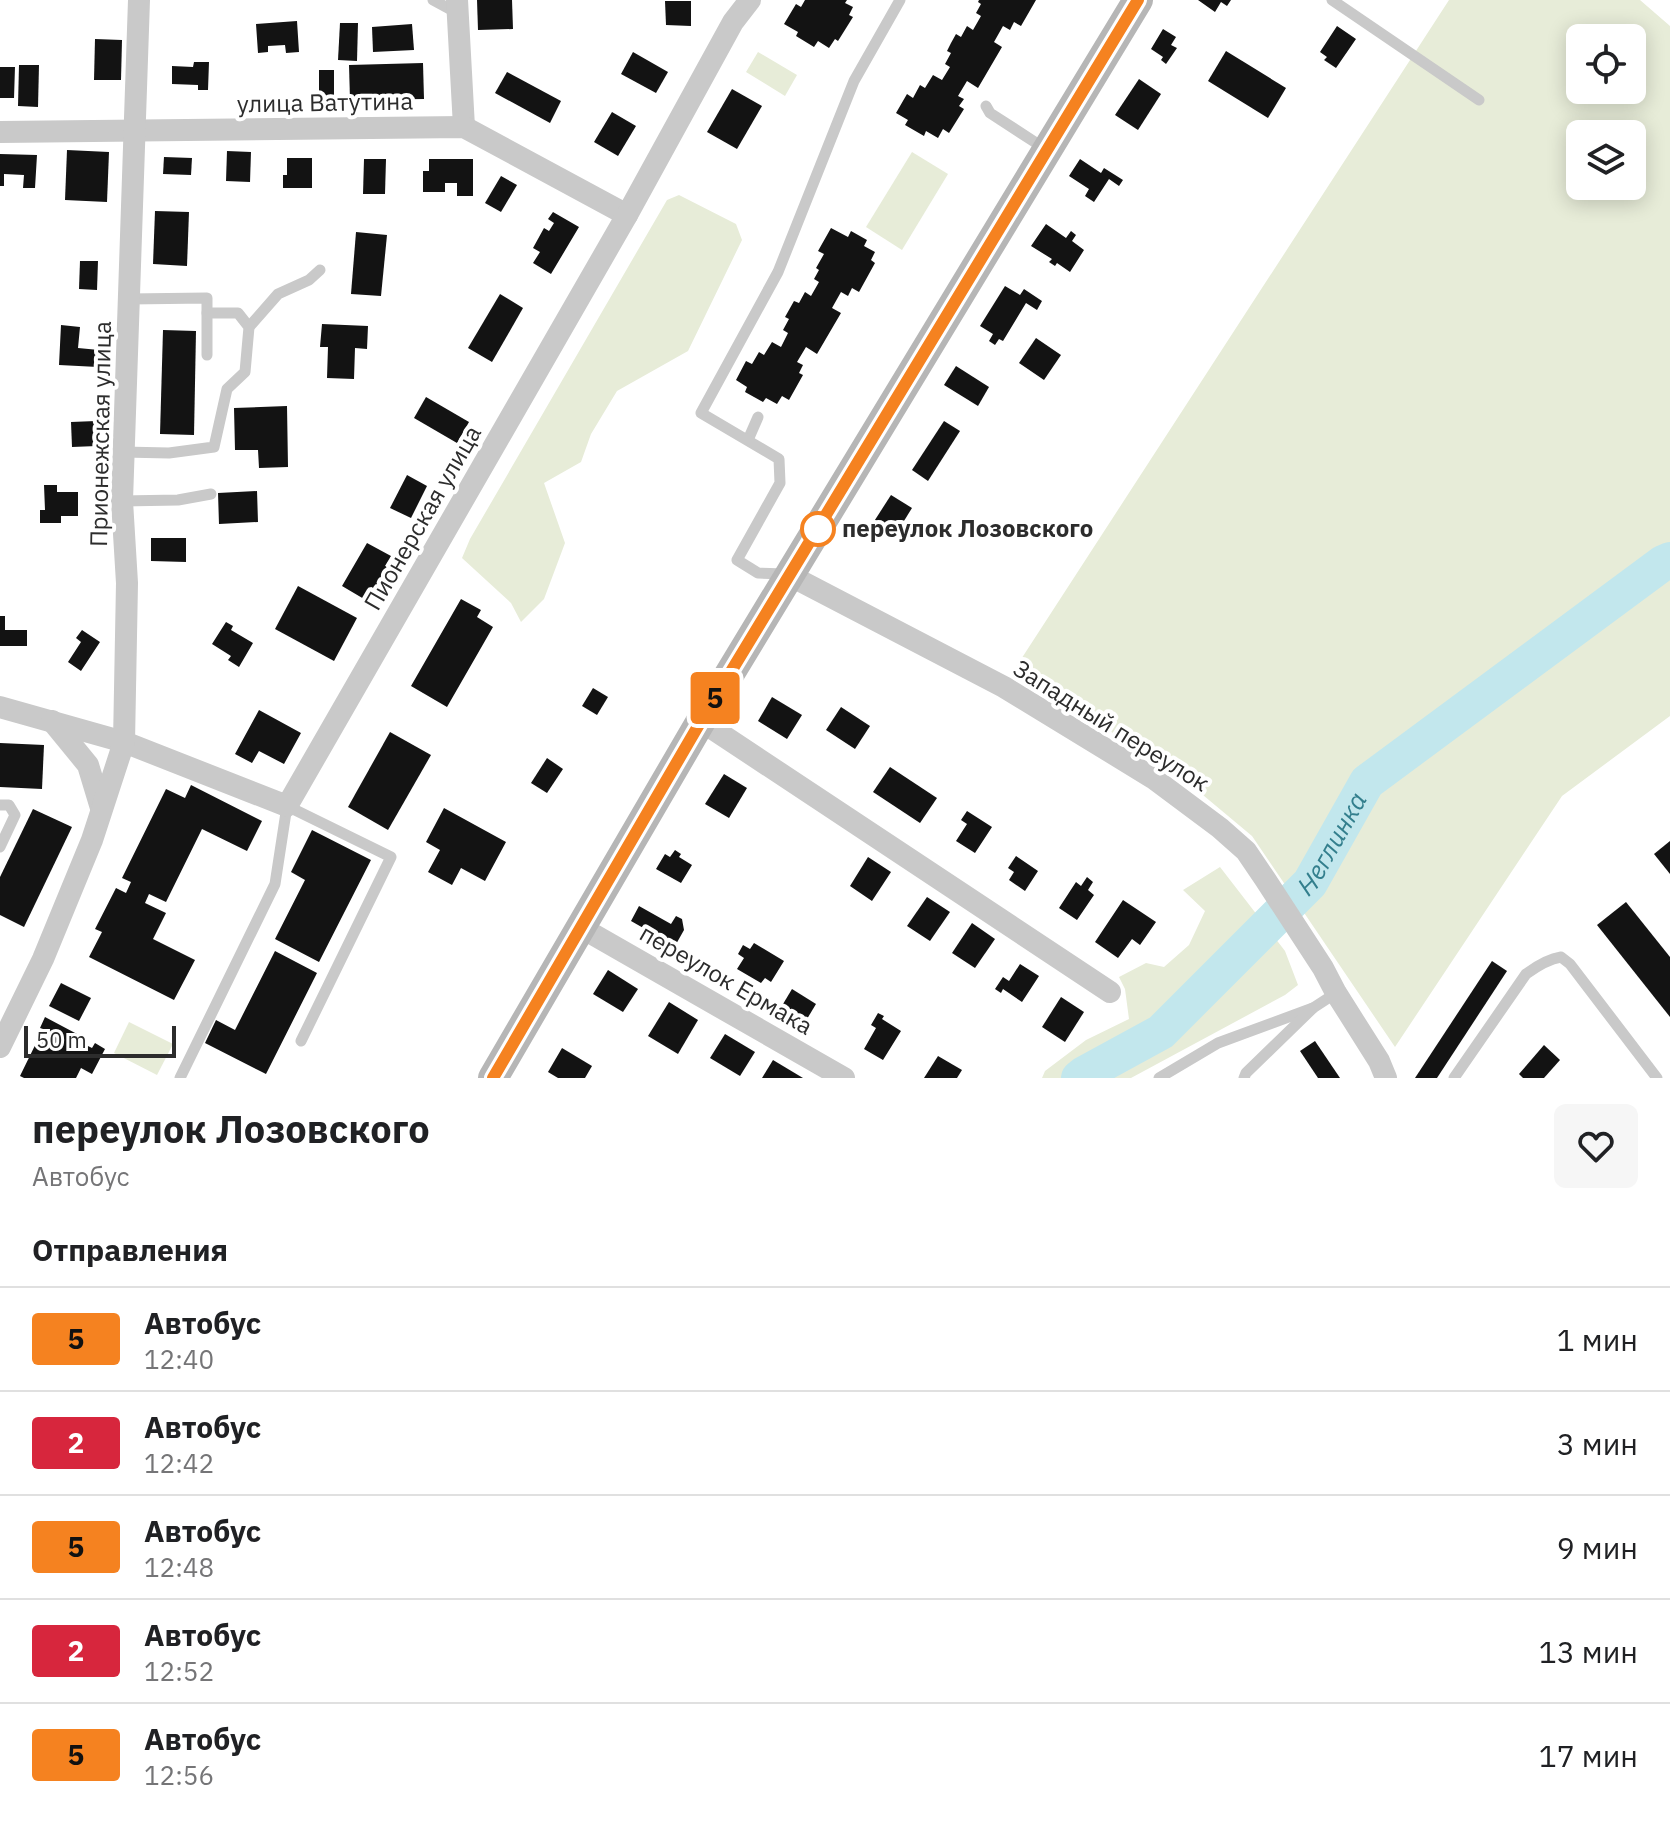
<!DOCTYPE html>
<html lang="ru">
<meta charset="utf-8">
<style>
:root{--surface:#fff;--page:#f6f6f6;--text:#202124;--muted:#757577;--line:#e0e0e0}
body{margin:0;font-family:"IBM Plex Sans",sans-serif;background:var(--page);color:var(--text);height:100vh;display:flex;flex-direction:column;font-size:30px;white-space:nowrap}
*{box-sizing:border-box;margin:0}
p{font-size:26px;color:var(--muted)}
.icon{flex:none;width:44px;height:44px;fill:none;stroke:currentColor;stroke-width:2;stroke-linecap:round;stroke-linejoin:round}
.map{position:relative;height:1078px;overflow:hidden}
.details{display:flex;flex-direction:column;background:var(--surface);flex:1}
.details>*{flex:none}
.badge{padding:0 16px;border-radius:6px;font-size:28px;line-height:52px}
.fabs{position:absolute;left:1566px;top:24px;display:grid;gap:16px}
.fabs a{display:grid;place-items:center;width:80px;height:80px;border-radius:12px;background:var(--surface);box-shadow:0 4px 20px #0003;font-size:40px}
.scale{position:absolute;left:24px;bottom:20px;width:152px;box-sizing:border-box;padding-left:8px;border:4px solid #2c2c2c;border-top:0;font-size:22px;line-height:28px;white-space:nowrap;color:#2c2c2c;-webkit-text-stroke:6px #fff;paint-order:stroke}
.map>.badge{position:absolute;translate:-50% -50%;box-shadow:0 0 0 4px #fff}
h2{padding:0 32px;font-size:30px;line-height:72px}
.round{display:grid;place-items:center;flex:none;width:84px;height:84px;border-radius:12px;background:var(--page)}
.head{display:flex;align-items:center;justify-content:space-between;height:136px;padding:0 32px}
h1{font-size:38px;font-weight:700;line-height:60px}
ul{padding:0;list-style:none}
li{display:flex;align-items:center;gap:24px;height:104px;padding:0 32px;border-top:2px solid var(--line)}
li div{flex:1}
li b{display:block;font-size:30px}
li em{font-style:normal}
li .badge{min-width:88px;font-weight:700;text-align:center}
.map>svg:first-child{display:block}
.green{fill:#e7ecd8;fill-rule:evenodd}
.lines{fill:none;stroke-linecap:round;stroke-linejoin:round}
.river{stroke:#c2e7ed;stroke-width:36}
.building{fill:#131313}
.service{stroke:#c9c9c9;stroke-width:11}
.minor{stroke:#c9c9c9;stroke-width:22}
.secondary{stroke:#b6b6b6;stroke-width:30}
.line-casing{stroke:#fff;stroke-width:18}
.line{stroke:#f58220;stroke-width:12}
.stop-dot{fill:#fff;stroke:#f58220;stroke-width:4}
.labels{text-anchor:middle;stroke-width:8;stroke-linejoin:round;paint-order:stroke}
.street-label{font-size:24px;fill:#2c2c2c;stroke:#fff}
.stop-label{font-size:24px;font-weight:bold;fill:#2c2c2c;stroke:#fff;text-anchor:start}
.water-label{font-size:26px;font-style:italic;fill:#337f8d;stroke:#fff}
</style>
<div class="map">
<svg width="1670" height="1078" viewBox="0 0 1670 1078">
<rect width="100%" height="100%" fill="#fff"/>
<g class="green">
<path d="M 1449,0 L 1640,0 L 1670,26 L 1670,716 L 1562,796 L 1395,1047 L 1252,836 L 1179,775 L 1014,670 ZM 1580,38 L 1632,38 L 1632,90 L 1580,90 ZM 1580,134 L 1632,134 L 1632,186 L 1580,186 Z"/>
<polygon points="758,52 797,75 785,96 746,72"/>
<polygon points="912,152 948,174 902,250 866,227"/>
<polygon points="679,195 736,224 742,240 688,351 617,391 591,434 581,462 544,483 565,543 544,599 521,622 511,603 462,558 470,539 667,200"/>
<polygon points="1220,867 1285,951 1298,985 1285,995 1131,1078 1042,1078 1045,1071 1086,1040 1129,1019 1125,989 1119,977 1146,963 1164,967 1189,945 1205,911 1183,890"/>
<polygon points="129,1022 173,1044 157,1075 114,1053"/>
</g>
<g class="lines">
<path class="river" id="s1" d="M 1079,1078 L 1084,1074 L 1161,1032 L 1310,883 L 1367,782 L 1663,563 L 1670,560"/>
</g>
<g class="building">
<polygon points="477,0 512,0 513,29 478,30"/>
<polygon points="805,0 847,0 845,3 853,7 849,15 853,17 838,41 835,39 829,48 818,41 814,47 796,36 798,32 784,24 796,4 801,7"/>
<polygon points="979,0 1036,0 1021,26 1014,22 1010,30 1003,26 994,42 1002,47 978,88 967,81 958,96 964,99 959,106 964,109 949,133 943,129 938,138 926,131 924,136 905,125 908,120 896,113 907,94 913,98 920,85 925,88 933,75 942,80 950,67 945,64 951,53 947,51 951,43 956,34 961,37 967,26 973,30 981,16 976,13 981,4 978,2"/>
<polygon points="1198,0 1231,0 1227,6 1221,2 1215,12"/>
<polygon points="665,1 691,1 691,26 666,25"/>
<polygon points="297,21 299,52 286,53 285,45 268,46 268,52 258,53 256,24"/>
<polygon points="340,23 358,23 357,61 338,60"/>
<polygon points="412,24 414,50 373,52 372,27"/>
<polygon points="1337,26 1356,39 1336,68 1324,60 1327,57 1320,52"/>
<polygon points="1163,29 1176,37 1171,45 1177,48 1166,64 1161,60 1163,57 1151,49"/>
<polygon points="95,39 122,40 121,80 94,80"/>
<polygon points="1226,51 1286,88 1268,118 1208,81"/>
<polygon points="633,52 668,72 656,93 621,74"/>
<polygon points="194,62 209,62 208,90 198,90 198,85 172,84 172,66 193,67"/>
<polygon points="423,63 424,99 350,100 349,65"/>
<polygon points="19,65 39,65 38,107 18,106"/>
<polygon points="0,67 15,67 14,98 0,98"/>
<rect x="319" y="70" width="15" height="26"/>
<polygon points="507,72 561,101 550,123 495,93"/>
<polygon points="1139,79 1161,94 1138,130 1115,115"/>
<polygon points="732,89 762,106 737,149 707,132"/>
<polygon points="612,112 636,126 618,156 594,142"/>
<polygon points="67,150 109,152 107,202 65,200"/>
<polygon points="227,151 251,152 250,182 226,181"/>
<polygon points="0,154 37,155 35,188 23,188 24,175 4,174 4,186 0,186"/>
<polygon points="164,157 192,158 191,175 163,174"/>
<polygon points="287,158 312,158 312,188 283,188 283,175 287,175"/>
<polygon points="364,159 386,159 385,194 363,194"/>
<polygon points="429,159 473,159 473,196 457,196 457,183 445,183 445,192 423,192 423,171 429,171"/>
<polygon points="1080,159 1101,173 1104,168 1123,180 1119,186 1109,179 1094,202 1085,196 1089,189 1069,176"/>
<polygon points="501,176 517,185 501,212 485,203"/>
<polygon points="155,211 189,212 187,266 153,264"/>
<polygon points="553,212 579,227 551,274 533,263 540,252 533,248 544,228 549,231 554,223 548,219"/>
<polygon points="1046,224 1066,238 1071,231 1076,235 1072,241 1084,250 1070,272 1057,263 1055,266 1049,262 1052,259 1031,246"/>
<polygon points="831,228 848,237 851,231 867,240 864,246 875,252 871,260 875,263 859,292 852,288 848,296 841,292 832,308 841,313 817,354 806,347 797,362 803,365 799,373 803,375 789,400 782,396 777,404 766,398 763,402 745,392 747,387 736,380 746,361 752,364 759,352 764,355 772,342 781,347 788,333 783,330 789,319 785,317 794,301 799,303 805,292 811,296 819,282 814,279 819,270 816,268 824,254 818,251"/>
<polygon points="356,232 387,235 381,296 351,294"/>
<polygon points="80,261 98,261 97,290 79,289"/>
<polygon points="1005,286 1020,295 1024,289 1042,301 1037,310 1026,303 1003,341 999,339 995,345 989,341 993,334 980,326"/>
<polygon points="500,294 523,308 492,362 468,348"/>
<polygon points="322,324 368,326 367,349 355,348 354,379 327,378 328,347 320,347"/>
<polygon points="61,325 80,327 78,348 99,350 98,367 59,365"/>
<polygon points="163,330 196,331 194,435 160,434"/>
<polygon points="1036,338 1061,355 1044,380 1019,363"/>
<polygon points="956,366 989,387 978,406 944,385"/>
<polygon points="426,397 469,422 457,443 414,418"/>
<polygon points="287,406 288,467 259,468 258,450 235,450 234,408"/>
<polygon points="96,421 97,446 72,447 71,422"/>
<polygon points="944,421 960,431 928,481 912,470"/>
<polygon points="407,475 427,486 411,518 390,508"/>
<polygon points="44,485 57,485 57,492 78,492 78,516 61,516 61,523 40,523 40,510 45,510"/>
<polygon points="257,491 258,522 219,524 218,493"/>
<polygon points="891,495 912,508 894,537 873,523"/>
<polygon points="151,538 186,538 186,562 151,561"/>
<polygon points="367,543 391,556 385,566 390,568 378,590 371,587 364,599 342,586"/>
<polygon points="298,586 357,618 334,661 275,629"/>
<polygon points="461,599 481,610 477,617 493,627 447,707 411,686"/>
<polygon points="0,616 5,616 5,630 27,630 27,646 0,646"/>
<polygon points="226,622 233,626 231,630 253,643 239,667 228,660 231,656 212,644"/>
<polygon points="82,630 100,642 81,671 68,662 81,642 76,638"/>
<polygon points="593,688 608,697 597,715 582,706"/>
<polygon points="772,697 802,715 787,739 758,721"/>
<polygon points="841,707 870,726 855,749 826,730"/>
<polygon points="259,710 301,733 284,764 259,751 252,763 235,754"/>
<polygon points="390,732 431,755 388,830 348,807"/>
<polygon points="0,743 44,745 42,789 0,787"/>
<polygon points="547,758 563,769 547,793 531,783"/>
<polygon points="890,767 937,798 920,823 873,792"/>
<polygon points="724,774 747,788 729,818 705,804"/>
<polygon points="191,785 262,821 247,851 202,829 166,902 149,894 145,903 166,913 153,939 195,960 174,1000 89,957 102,932 95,929 116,888 126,893 131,882 122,878 166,789 185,798"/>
<polygon points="444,808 506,842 485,881 461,868 452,885 428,872 440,850 426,842"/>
<polygon points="33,809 72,827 24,927 0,915 0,877"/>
<polygon points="967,811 992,827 975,853 956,841 967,824 961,820"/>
<polygon points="312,830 371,860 319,962 275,939 305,880 291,872"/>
<polygon points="1670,841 1670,874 1654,854"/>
<polygon points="675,850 681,854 679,857 692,865 681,883 656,869 665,854 670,857"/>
<polygon points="1016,856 1038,871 1025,891 1009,880 1014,872 1008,868"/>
<polygon points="868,857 891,872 872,901 850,886"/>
<polygon points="1087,877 1093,882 1088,890 1094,895 1077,920 1059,908 1076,882 1081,886"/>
<polygon points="927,897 950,912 930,941 907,926"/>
<polygon points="1123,900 1156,922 1140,945 1132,939 1118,958 1095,942"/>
<polygon points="1626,902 1670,957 1670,1017 1597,925"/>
<polygon points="639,906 671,924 676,916 682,919 684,930 675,946 631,921"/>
<polygon points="972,923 995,939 975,968 952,953"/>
<polygon points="754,943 784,961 771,982 765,978 761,983 737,969 744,958 738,954 743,945 750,949"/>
<polygon points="275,951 317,973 266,1074 205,1043 216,1020 235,1030"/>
<polygon points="1492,961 1507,971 1437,1078 1415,1078"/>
<polygon points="1020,964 1039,976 1022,1002 1003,989 1001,993 995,989 1003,977 1009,981"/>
<polygon points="608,970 638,989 623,1012 593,994"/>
<polygon points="61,983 91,998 79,1021 49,1006"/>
<polygon points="792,989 816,1004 804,1024 780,1009"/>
<polygon points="1061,997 1084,1012 1065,1042 1042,1027"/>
<polygon points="669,1002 698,1020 678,1054 648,1036"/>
<polygon points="878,1013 884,1016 882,1019 901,1031 883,1060 864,1049 876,1028 871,1025"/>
<polygon points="45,1017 77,1034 74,1039 92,1048 95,1043 105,1049 92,1074 81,1068 76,1078 24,1078 20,1076 43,1029 40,1028"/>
<polygon points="725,1034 755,1052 740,1076 710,1058"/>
<polygon points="1315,1041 1340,1078 1318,1078 1300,1051"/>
<polygon points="1544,1045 1560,1060 1544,1078 1523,1078 1519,1074"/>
<polygon points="562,1048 592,1066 585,1078 558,1078 548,1072"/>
<polygon points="938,1056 962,1070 957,1078 924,1078"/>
<polygon points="773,1060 803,1078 762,1078"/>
</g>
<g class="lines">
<g class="service">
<polyline points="433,0 457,13"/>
<polyline points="1332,0 1479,100"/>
<polyline points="986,106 990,113 1047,150"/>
<polyline points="129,299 207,298 207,355"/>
<polyline points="249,327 278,294 309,280 320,270"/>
<polyline points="748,440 758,417"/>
<polyline points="123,452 169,453 214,447 227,389 245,372 249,327 238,313 207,313"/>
<polyline points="122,501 178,500 211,494"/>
<polyline points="785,574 758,573 737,560 780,483 779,459 701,413 778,272 854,81 900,0"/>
<polyline points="0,805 9,805 15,815 0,847"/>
<polyline points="180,1078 275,884 287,806 391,857 301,1041"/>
<polyline points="1159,1078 1218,1043 1313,1008"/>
<polyline points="1244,1078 1246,1073 1313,1008 1336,993"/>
<path d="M 1454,1078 L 1526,974 C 1537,966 1548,959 1561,957 L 1570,964 L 1657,1078"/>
</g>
<g class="minor">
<polyline points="457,0 464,127"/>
<polyline points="0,132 464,127 627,215"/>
<polyline points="789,575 1004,687 1153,778 1220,828 1246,851 1265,879 1323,968 1336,993 1379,1061 1386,1078"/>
<polyline points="0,707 124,742 287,806 627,215 733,22 750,0"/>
<polyline points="52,721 88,765 101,808"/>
<polyline points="701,721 1110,992"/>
<polyline points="582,928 844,1078"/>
<polyline points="0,1047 43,959 92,840 124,742 127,583 122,501 139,0"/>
</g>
<polyline class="secondary" points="493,1078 701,721 1138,0"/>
</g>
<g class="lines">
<defs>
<polyline id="line" points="493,1078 701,721 1138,0"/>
</defs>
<use href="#line" class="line-casing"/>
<use href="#line" class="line"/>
</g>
<circle class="stop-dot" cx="818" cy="529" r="16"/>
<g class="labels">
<g class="street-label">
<text transform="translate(325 103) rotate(-1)" y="8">улица Ватутина</text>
<text transform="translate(101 434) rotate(-89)" y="8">Прионежская улица</text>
<text transform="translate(423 518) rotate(-60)" y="8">Пионерская улица</text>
<text transform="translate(1111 726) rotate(32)" y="8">Западный переулок</text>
<text transform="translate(726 980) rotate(30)" y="8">переулок Ермака</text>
</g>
<g class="stop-label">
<text x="842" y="537">переулок Лозовского</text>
</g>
<g class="water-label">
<text dy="9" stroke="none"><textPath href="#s1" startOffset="350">Неглинка</textPath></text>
</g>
</g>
</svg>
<div class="fabs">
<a><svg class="icon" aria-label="locate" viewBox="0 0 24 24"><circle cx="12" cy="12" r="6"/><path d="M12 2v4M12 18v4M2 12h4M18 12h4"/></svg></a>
<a><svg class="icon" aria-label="layers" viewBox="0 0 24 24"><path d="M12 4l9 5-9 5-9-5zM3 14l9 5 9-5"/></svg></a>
</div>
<div class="scale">50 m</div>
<b class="badge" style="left:715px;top:698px;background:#f58220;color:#111">5</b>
</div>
<section class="details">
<div class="head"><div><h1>переулок Лозовского</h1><p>Автобус</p></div><a class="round"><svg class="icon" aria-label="heart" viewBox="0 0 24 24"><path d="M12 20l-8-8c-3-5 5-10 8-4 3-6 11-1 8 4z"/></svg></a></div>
<h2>Отправления</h2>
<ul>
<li><span class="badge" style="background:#f58220;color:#111">5</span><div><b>Автобус</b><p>12:40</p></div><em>1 мин</em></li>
<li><span class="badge" style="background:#d7263d;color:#fff">2</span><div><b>Автобус</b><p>12:42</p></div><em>3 мин</em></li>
<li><span class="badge" style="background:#f58220;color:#111">5</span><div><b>Автобус</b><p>12:48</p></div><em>9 мин</em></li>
<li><span class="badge" style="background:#d7263d;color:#fff">2</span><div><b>Автобус</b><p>12:52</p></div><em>13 мин</em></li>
<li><span class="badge" style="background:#f58220;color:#111">5</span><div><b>Автобус</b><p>12:56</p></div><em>17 мин</em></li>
</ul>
</section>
